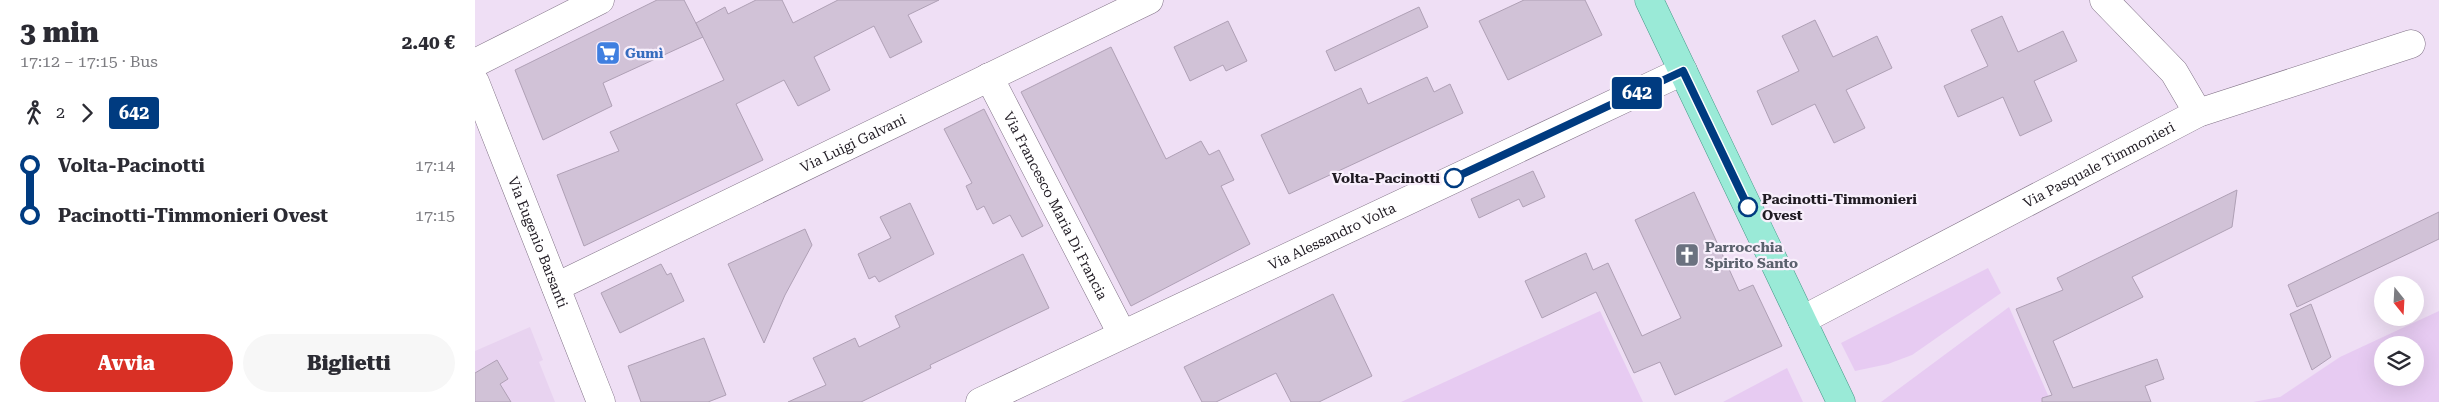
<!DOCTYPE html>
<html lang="it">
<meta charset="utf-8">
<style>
:root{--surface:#fff;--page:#f7f7f7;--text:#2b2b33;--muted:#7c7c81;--accent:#d93025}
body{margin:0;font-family:"Roboto Serif",serif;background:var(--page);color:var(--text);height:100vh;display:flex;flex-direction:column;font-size:19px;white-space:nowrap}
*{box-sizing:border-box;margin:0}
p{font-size:16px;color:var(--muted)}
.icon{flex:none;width:28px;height:28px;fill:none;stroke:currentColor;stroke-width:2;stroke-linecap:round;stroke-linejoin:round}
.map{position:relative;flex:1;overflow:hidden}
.drawer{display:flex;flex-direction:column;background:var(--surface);width:475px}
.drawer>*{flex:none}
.badge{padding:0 10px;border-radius:4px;font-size:18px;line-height:32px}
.needle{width:32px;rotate:162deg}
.fabs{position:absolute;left:1899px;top:276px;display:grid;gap:10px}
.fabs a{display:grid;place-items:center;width:50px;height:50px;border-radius:50%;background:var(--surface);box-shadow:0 5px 20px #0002;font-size:25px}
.map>.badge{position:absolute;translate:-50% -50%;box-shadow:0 0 0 2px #fff}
.legs{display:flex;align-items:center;gap:8px;height:55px;padding:0 20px;font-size:16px}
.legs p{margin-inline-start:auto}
.head{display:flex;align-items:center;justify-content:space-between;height:85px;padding:0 20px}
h1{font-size:28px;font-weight:800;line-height:38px}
.cta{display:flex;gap:10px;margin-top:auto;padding:10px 20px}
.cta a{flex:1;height:58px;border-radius:30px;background:var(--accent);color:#fff;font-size:20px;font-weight:800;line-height:58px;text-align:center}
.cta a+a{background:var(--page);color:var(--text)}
ul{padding:0 20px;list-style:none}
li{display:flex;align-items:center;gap:18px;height:50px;font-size:19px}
li i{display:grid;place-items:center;width:8px;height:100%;margin:0 6px;background:currentColor}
li i::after{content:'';width:12px;height:12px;margin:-6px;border:4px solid;border-radius:50%;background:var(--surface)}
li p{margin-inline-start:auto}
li:first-child i{background:linear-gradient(#0000 50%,currentColor 0)}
li:last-child i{background:linear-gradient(currentColor 50%,#0000 0)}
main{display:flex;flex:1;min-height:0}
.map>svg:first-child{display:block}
.built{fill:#e8d3f0}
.green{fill:#e7cbf2;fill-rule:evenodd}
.building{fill:#d1c2d7;stroke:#afa0b5}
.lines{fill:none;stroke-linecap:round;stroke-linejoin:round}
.minor-casing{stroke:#807286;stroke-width:29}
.major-casing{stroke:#449887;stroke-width:29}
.minor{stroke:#fff;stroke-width:28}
.major{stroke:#9aead7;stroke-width:28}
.line-1-casing{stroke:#fff;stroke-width:11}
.line-1{stroke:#003b80;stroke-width:8}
.stop-1-dot{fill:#fff;stroke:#003b80;stroke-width:2.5}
.labels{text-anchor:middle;stroke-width:4.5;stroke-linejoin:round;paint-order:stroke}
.shop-label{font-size:14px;font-weight:bold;fill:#366cbe;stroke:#f8effc;text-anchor:start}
.street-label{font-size:14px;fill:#201b23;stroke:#f8effc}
.stop-label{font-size:14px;font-weight:bold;fill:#201b23;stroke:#f8effc;text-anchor:end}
.worship-label{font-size:14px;font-weight:bold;fill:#5b616d;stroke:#f8effc;text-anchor:start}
</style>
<main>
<section class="drawer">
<div class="head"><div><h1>3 min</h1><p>17:12 – 17:15 · Bus</p></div><b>2.40 €</b></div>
<div class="legs"><svg class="icon" aria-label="walk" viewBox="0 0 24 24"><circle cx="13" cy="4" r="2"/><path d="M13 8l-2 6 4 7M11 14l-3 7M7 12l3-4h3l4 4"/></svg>2<svg class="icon" aria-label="forward" viewBox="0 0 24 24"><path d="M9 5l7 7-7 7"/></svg><b class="badge" style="background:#003b80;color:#fff">642</b></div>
<ul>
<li><i style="color:#003b80"></i><b>Volta-Pacinotti</b><p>17:14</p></li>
<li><i style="color:#003b80"></i><b>Pacinotti-Timmonieri Ovest</b><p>17:15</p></li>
</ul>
<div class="cta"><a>Avvia</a><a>Biglietti</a></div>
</section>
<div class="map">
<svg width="1964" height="402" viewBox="0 0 1964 402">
<rect width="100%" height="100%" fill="#efdff5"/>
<polygon class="built" points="55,327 68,360 64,362 80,402 0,402 0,351"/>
<g class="green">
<polygon points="1513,268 1526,293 1437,355 1413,364 1380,371 1366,343"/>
<polygon points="1534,307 1576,402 1406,402"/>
<polygon points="1125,311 1168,402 926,402"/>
<path d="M 1964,311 L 1964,402 L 1778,402 L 1805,397 L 1865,357 ZM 1908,345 L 1940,345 L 1940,378 L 1908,378 Z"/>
<polygon points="1312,368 1328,402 1248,402"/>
</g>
<g class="building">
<polygon points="182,0 209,0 228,37 128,83 137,106 68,140 40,70"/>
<polygon points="281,0 307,0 318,23 363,0 464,0 433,15 447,42 415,58 399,26 339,57 355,90 323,106 309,80 261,104 288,160 109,246 82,175 144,151 135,132 249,80 221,23 250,7 253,14"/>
<polygon points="1049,0 1110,0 1127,35 1033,80 1004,21"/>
<polygon points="944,7 953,27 860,71 851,51"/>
<polygon points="1527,16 1543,52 1588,31 1602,61 1559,81 1577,121 1545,136 1528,97 1483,117 1469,86 1513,66 1496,30"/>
<polygon points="1340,20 1358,57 1402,36 1417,68 1371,90 1390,128 1359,143 1340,104 1297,125 1282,91 1324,71 1307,36"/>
<polygon points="753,21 772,61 751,71 748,65 715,81 699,47"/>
<polygon points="636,47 691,159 726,141 734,155 744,150 759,180 746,186 775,244 656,306 546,92"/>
<polygon points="952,77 959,92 975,84 988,113 814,194 786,135 886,88 893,104"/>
<polygon points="509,109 568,226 547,237 535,215 518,224 509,206 502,210 491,186 497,183 469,129"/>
<polygon points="1058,171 1070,197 1048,207 1044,199 1004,218 996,199"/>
<polygon points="1762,190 1757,227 1657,277 1668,297 1578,341 1598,388 1682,359 1689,379 1670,386 1676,402 1567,402 1567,398 1577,395 1541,309 1588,290 1582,278"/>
<polygon points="1219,192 1264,291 1278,285 1307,346 1200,395 1185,362 1159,373 1121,292 1067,318 1050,281 1111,253 1118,270 1133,263 1167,336 1206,318 1160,220"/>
<polygon points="435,203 459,254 404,282 400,276 394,279 383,254 416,238 405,217"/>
<polygon points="1964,212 1964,239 1822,307 1813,285"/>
<polygon points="330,229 337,245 310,295 289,343 253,264"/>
<polygon points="548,254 574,308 455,365 456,368 386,402 313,402 351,385 338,358 380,338 384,347 425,327 420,316"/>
<polygon points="186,264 192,275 196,273 209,301 145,333 126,293"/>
<polygon points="858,294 897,376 844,402 816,402 801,373 741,402 727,402 709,367"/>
<polygon points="1836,304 1856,357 1837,370 1815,314"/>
<polygon points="229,338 251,395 233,402 166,402 153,366"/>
<polygon points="22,360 33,379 25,384 36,402 0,402 0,373"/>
</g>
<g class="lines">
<defs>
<g id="minor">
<polyline points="1629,0 1699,72 1723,113"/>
<polyline points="0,63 125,0"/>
<path id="s1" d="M 514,77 L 647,334"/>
<path id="s2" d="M 0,82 L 126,402"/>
<path id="s3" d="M 81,287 L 674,0"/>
<path id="s4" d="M 1327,320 L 1723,113 L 1936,44"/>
<path id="s5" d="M 505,402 L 1208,71"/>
</g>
<polyline id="major" points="1174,0 1366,402"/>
</defs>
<use href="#minor" class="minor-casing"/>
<use href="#major" class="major-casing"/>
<use href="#minor" class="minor"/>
<use href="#major" class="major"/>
</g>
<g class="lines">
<defs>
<polyline id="line-1" points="979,178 1208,71 1273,207"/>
</defs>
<use href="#line-1" class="line-1-casing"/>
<use href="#line-1" class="line-1"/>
</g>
<defs>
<symbol id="supermarket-square" viewBox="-11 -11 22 22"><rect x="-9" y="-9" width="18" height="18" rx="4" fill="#3f7fe0" stroke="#f8effc"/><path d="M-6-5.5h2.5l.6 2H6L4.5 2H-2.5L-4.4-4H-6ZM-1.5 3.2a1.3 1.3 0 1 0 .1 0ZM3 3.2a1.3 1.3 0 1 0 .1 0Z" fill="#fff"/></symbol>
<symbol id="church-square" viewBox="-11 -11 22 22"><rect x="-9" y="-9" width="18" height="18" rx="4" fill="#6b7280" stroke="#f8effc"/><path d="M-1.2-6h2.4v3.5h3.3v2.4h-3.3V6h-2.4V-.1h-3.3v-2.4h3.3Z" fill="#fff"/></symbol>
</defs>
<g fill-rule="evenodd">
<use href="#supermarket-square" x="119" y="39" width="28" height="28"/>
<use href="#church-square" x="1198" y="241" width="28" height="28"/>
</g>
<g class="stop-1-dot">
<circle cx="979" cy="178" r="9"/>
<circle cx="1273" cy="207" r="9"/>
</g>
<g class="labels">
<g class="shop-label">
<text x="150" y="58">Gumì</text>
</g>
<g class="street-label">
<text dy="5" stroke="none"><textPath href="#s3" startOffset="330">Via Luigi Galvani</textPath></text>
<text dy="5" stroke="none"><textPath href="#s4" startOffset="335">Via Pasquale Timmonieri</textPath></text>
<text dy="5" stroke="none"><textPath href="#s1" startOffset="145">Via Francesco Maria Di Francia</textPath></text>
<text dy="5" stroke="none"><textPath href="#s5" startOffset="389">Via Alessandro Volta</textPath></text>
<text dy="5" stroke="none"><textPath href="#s2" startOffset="172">Via Eugenio Barsanti</textPath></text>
</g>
<g class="stop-label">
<text x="965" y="183">Volta-Pacinotti</text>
<text x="1287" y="204" text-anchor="start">Pacinotti-Timmonieri<tspan x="1287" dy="16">Ovest</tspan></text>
</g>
<g class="worship-label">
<text x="1230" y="252">Parrocchia<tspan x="1230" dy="16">Spirito Santo</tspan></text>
</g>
</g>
</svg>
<div class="fabs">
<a><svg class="needle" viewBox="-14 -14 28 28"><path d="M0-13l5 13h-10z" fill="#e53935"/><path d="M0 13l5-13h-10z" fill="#7c7c81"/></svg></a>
<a><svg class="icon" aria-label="layers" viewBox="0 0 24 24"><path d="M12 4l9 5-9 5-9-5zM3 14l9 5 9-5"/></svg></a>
</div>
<b class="badge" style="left:1162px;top:93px;background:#003b80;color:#fff">642</b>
</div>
</main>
